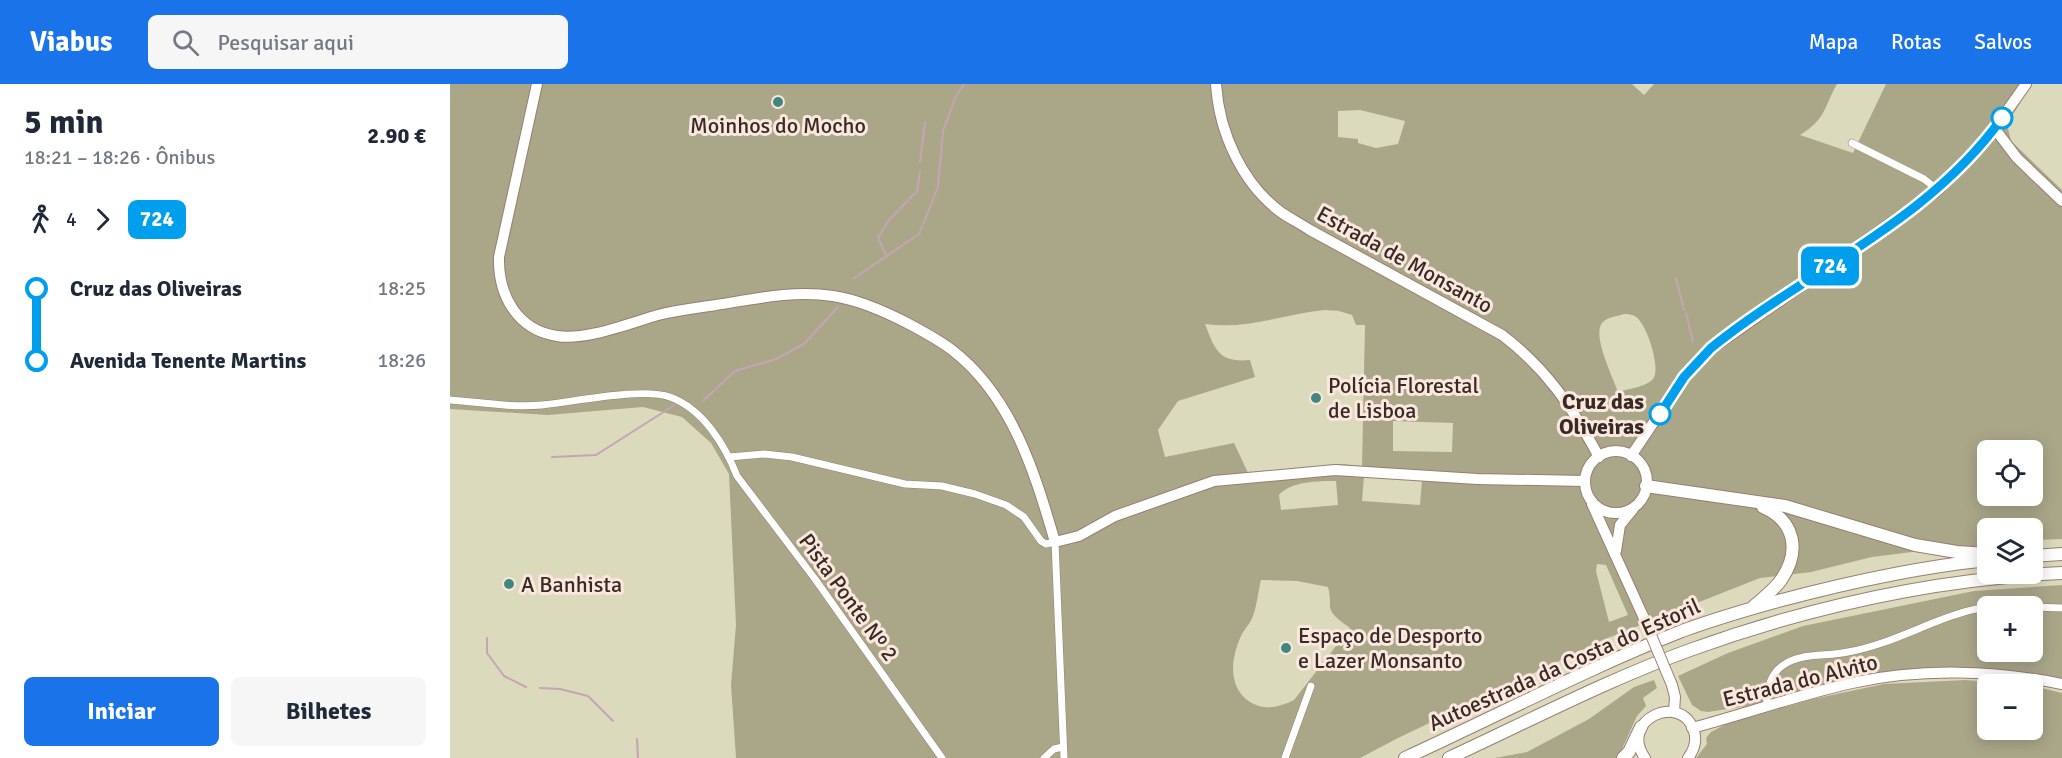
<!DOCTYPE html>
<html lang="pt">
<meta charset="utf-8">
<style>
:root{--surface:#fff;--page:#f6f6f7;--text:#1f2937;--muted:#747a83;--accent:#1a73e8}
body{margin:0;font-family:Signika,sans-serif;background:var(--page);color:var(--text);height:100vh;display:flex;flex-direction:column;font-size:22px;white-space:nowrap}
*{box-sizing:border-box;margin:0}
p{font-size:20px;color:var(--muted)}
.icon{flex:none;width:33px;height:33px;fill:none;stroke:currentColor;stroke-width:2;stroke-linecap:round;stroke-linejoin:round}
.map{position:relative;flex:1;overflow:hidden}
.drawer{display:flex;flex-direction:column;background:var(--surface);width:450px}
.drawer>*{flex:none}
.badge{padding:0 12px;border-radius:9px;font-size:21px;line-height:39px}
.controls{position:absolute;left:1527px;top:356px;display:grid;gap:12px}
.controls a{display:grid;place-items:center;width:66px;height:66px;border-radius:9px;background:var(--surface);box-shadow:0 3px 15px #0003;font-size:30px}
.map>.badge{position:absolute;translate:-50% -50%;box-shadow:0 0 0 3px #fff}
.legs{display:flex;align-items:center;gap:9px;height:66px;padding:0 24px;font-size:20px}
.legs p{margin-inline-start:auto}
.overview{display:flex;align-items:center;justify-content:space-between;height:102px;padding:0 24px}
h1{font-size:33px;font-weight:800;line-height:45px}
.primary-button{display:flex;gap:12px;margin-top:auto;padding:12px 24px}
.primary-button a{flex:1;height:69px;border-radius:9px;background:var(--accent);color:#fff;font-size:24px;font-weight:800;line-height:69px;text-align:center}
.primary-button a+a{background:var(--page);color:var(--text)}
ul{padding:0 24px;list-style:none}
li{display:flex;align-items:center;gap:21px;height:72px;font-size:22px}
li i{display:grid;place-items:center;width:9px;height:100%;margin:0 8px;background:currentColor}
li i::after{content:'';width:15px;height:15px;margin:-8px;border:4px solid;border-radius:50%;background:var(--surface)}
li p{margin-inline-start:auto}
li:first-child i{background:linear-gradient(#0000 50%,currentColor 0)}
li:last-child i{background:linear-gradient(currentColor 50%,#0000 0)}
header{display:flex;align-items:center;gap:36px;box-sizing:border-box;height:84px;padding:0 30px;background:var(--accent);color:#fff}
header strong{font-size:28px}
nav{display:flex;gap:33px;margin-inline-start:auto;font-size:21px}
.search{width:420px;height:54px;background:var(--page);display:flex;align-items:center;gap:15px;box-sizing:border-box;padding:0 21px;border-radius:9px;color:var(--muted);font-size:22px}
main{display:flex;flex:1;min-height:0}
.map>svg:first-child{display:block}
.green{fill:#dcdabd;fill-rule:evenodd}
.forest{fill:#aaa789;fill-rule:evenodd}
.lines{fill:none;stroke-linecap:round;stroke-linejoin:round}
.stream{stroke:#c5a4b3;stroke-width:2}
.street-casing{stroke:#9a7d70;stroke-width:8}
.secondary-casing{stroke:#9a7d70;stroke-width:12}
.highway-casing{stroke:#9a7d70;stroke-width:14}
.street{stroke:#fff;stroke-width:7}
.secondary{stroke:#fff;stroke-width:10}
.highway{stroke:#fff;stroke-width:12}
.secondary-bridge-casing{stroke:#9a7d70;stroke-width:12;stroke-linecap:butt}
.secondary-bridge{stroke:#fff;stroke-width:10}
.line-1-casing{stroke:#fff;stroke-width:14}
.line-1{stroke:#009fee;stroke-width:9}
.poi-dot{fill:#418780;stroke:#fbe7de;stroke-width:2}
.stop-1-dot{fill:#fff;stroke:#009fee;stroke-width:3}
.labels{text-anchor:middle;stroke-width:6;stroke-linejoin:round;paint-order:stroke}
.poi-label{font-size:22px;fill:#372b25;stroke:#fbe7de;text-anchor:start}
.street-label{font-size:22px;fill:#372b25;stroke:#fbe7de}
.stop-label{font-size:22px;font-weight:bold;fill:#372b25;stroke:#fbe7de;text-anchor:end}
</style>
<header>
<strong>Viabus</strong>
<div class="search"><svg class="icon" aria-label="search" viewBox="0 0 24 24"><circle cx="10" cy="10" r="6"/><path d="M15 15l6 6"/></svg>Pesquisar aqui</div>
<nav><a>Mapa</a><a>Rotas</a><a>Salvos</a></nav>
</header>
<main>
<section class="drawer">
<div class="overview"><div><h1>5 min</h1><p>18:21 – 18:26 · Ônibus</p></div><b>2.90 €</b></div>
<div class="legs"><svg class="icon" aria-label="walk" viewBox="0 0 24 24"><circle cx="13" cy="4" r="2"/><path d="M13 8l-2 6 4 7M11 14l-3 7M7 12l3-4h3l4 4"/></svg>4<svg class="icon" aria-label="forward" viewBox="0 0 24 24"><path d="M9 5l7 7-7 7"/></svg><b class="badge" style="background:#009fee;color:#fff">724</b></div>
<ul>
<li><i style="color:#009fee"></i><b>Cruz das Oliveiras</b><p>18:25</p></li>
<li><i style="color:#009fee"></i><b>Avenida Tenente Martins</b><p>18:26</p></li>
</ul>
<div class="primary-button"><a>Iniciar</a><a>Bilhetes</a></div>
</section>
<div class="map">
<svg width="1612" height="674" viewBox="0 0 1612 674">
<rect width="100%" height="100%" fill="#fbe7de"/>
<path class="green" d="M 0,0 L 1612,0 L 1612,674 L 0,674 ZM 1538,366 L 1582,366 L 1582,411 L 1538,411 ZM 1538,444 L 1582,444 L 1582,489 L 1538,489 ZM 1538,522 L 1582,522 L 1582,567 L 1538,567 ZM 1538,600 L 1582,600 L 1582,645 L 1538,645 Z"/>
<g class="forest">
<path d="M 0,0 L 1182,0 L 1194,11 L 1204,0 L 1387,0 C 1373,25 1376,35 1350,51 L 1403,69 L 1436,0 L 1582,0 L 1557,40 L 1561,57 L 1612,106 L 1612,455 L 1583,456 L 1582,444 L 1538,444 L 1537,462 L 1510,462 L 1422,473 L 1361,488 L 1310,494 L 1153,556 L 948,654 L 910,674 L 286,674 L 281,601 L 286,541 L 279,390 L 261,359 L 232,333 L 193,323 L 98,331 L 0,325 ZM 910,26 L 955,37 L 948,60 L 926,64 L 908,59 L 908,55 L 888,53 L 888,27 ZM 875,226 L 889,227 L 902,231 L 906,241 L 915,241 L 912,382 L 892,380 L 799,391 L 784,359 L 715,373 L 708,346 L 728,317 L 805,293 L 800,276 C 769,279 765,266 755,240 C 796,246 834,230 875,226 ZM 1174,230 C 1181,230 1186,231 1190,237 C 1198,247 1211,284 1203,295 C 1196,303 1177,305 1168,308 C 1163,293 1142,252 1152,239 C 1157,233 1168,232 1174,230 ZM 943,337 L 1003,339 L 1002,368 L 943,367 ZM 1538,366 L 1582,366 L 1582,411 L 1538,411 ZM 914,392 L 972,396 L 970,421 L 912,417 ZM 886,397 L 888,421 L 831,426 L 829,411 C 841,397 869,397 886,397 ZM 1147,480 L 1156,481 L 1178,531 L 1159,538 L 1146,487 ZM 811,496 L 847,497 L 878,503 C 880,510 880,516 880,523 C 881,532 894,539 900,544 L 844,616 C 830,623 814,627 800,618 C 777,603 781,574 791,552 C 794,545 801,539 803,532 C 807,521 808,508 811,496 Z"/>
<path d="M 1612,501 L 1612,595 L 1571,588 L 1537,584 L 1498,585 L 1334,612 L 1297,622 L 1258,628 L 1251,627 L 1242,621 L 1228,592 L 1278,569 L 1353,542 L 1524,507 ZM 1538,522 L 1582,522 L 1582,567 L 1538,567 Z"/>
<polygon points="1204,596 1207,604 1193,614 1196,622 1187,632 1172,665 1179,674 1045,674 1077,668 1139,635 1184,603"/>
<polygon points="1515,596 1570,600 1538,600 1538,645 1582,645 1583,602 1612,609 1612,674 1246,674 1257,660 1256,654 1261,648 1276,640 1363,615 1434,600"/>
</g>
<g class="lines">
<g class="stream">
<polyline points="470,78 475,38"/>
<polyline points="437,173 428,154 438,137 467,107 470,88"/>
<polyline points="1226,194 1234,226"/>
<polyline points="403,195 469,150 488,103 493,47 506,12 514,0"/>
<polyline points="1236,229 1243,258"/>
<polyline points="253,317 285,287 326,275 354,260 388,223"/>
<polyline points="102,373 146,371 223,322"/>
<polyline points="37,554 37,569 54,592 76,603"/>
<polyline points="90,604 110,605 138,612 163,637"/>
<polyline points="187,655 188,674"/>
</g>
<defs>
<g id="street">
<polyline points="1402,59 1474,95 1488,106"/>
<path d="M 0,316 C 30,318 62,324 92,321 C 124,318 192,303 220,313 C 253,325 275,361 287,392 L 365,495 L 492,674"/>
<polyline points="279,373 314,370 342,373 455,400 492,402 525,410 556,421 574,433 591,457 596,460 605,458 614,674"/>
<polyline points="1582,523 1612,524"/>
<path d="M 1316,623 C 1318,608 1318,592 1332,582 C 1350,568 1377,573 1398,568 C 1432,562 1461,547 1493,535 C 1507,530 1523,524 1538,524"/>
<polyline points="594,674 604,665 613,663"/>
<polyline points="835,674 861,602"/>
</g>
<g id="secondary">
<path d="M 87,0 L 49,173 C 48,211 67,246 107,252 C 135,257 180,239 208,231 C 227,226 247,224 266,221 C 304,215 344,206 383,212 C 410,216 436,228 459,240 C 474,248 489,256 502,266 C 562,312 585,389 605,458 L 629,452 L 665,432 L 764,397 L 885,386 L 1027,395 L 1135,397"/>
<path d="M 766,0 C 769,48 792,100 832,129 C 841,135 851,140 860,146 L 1052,251 C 1097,285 1122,323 1149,373"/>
<polyline points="1545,45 1567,74 1612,117"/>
<circle cx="1166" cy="398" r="31"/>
<polyline points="1181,372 1234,293 1261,265 1488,106 1535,58 1576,0"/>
<polyline points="1142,420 1193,532"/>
<polyline points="1166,467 1170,441 1183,425"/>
<polyline points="1222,601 1225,613 1224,628"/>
<path d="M 1242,644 C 1295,630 1348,611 1402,599 C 1470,584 1544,586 1612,600"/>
<path d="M 1195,674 C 1168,636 1231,607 1244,647 C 1247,657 1244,666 1238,674"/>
</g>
<g id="highway">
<polyline points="1196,402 1335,422 1465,461 1507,468 1538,470"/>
<polyline points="1582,472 1612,470"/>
<path d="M 1304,522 C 1313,514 1324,506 1331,496 C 1351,467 1345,437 1313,423"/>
<path d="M 955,674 C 1047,632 1138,584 1232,547 C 1265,535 1299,525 1332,516 C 1400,498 1468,483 1538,476"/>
<path d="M 999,674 C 1079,637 1157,596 1240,566 C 1359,523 1485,495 1612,489"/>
<polyline points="1173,674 1179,668 1191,643"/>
</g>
</defs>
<use href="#street" class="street-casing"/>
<use href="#secondary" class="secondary-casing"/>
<use href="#highway" class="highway-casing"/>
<use href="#street" class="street"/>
<use href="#secondary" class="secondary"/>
<use href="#highway" class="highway"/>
<defs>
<polyline id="secondary-bridge" points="1193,532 1222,601"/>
</defs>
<use href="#secondary-bridge" class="secondary-bridge-casing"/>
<use href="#secondary-bridge" class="secondary-bridge"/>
</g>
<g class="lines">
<defs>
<path id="line-1" d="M 1210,330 L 1234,293 L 1261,264 C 1357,187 1479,137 1552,34"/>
</defs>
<use href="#line-1" class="line-1-casing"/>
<use href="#line-1" class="line-1"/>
</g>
<g class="poi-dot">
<circle cx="328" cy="18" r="6"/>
<circle cx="866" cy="314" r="6"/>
<circle cx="59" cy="500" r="6"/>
<circle cx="836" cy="564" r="6"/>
</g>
<g class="stop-1-dot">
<circle cx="1552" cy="34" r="10"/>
<circle cx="1210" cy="330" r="10"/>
</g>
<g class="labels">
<g class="poi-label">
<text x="328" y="49" text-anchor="middle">Moinhos do Mocho</text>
<text x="878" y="309">Polícia Florestal<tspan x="878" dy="25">de Lisboa</tspan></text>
<text x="71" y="508">A Banhista</text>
<text x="848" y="559">Espaço de Desporto<tspan x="848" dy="25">e Lazer Monsanto</tspan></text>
</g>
<g class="street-label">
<text transform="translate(955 175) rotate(29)" y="8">Estrada de Monsanto</text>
<text transform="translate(399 513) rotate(54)" y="8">Pista Ponte Nº 2</text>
<text transform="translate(1114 580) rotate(-24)" y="8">Autoestrada da Costa do Estoril</text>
<text transform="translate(1350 596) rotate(-14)" y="8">Estrada do Alvito</text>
</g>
<g class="stop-label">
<text x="1194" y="325">Cruz das<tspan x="1194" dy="25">Oliveiras</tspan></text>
</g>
</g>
</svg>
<div class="controls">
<a><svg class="icon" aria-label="locate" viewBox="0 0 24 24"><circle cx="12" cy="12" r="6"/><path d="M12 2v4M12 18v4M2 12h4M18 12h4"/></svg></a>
<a><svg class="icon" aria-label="layers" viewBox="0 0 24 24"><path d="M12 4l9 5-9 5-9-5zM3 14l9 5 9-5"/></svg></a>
<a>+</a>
<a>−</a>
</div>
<b class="badge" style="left:1380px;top:182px;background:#009fee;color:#fff">724</b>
</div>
</main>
